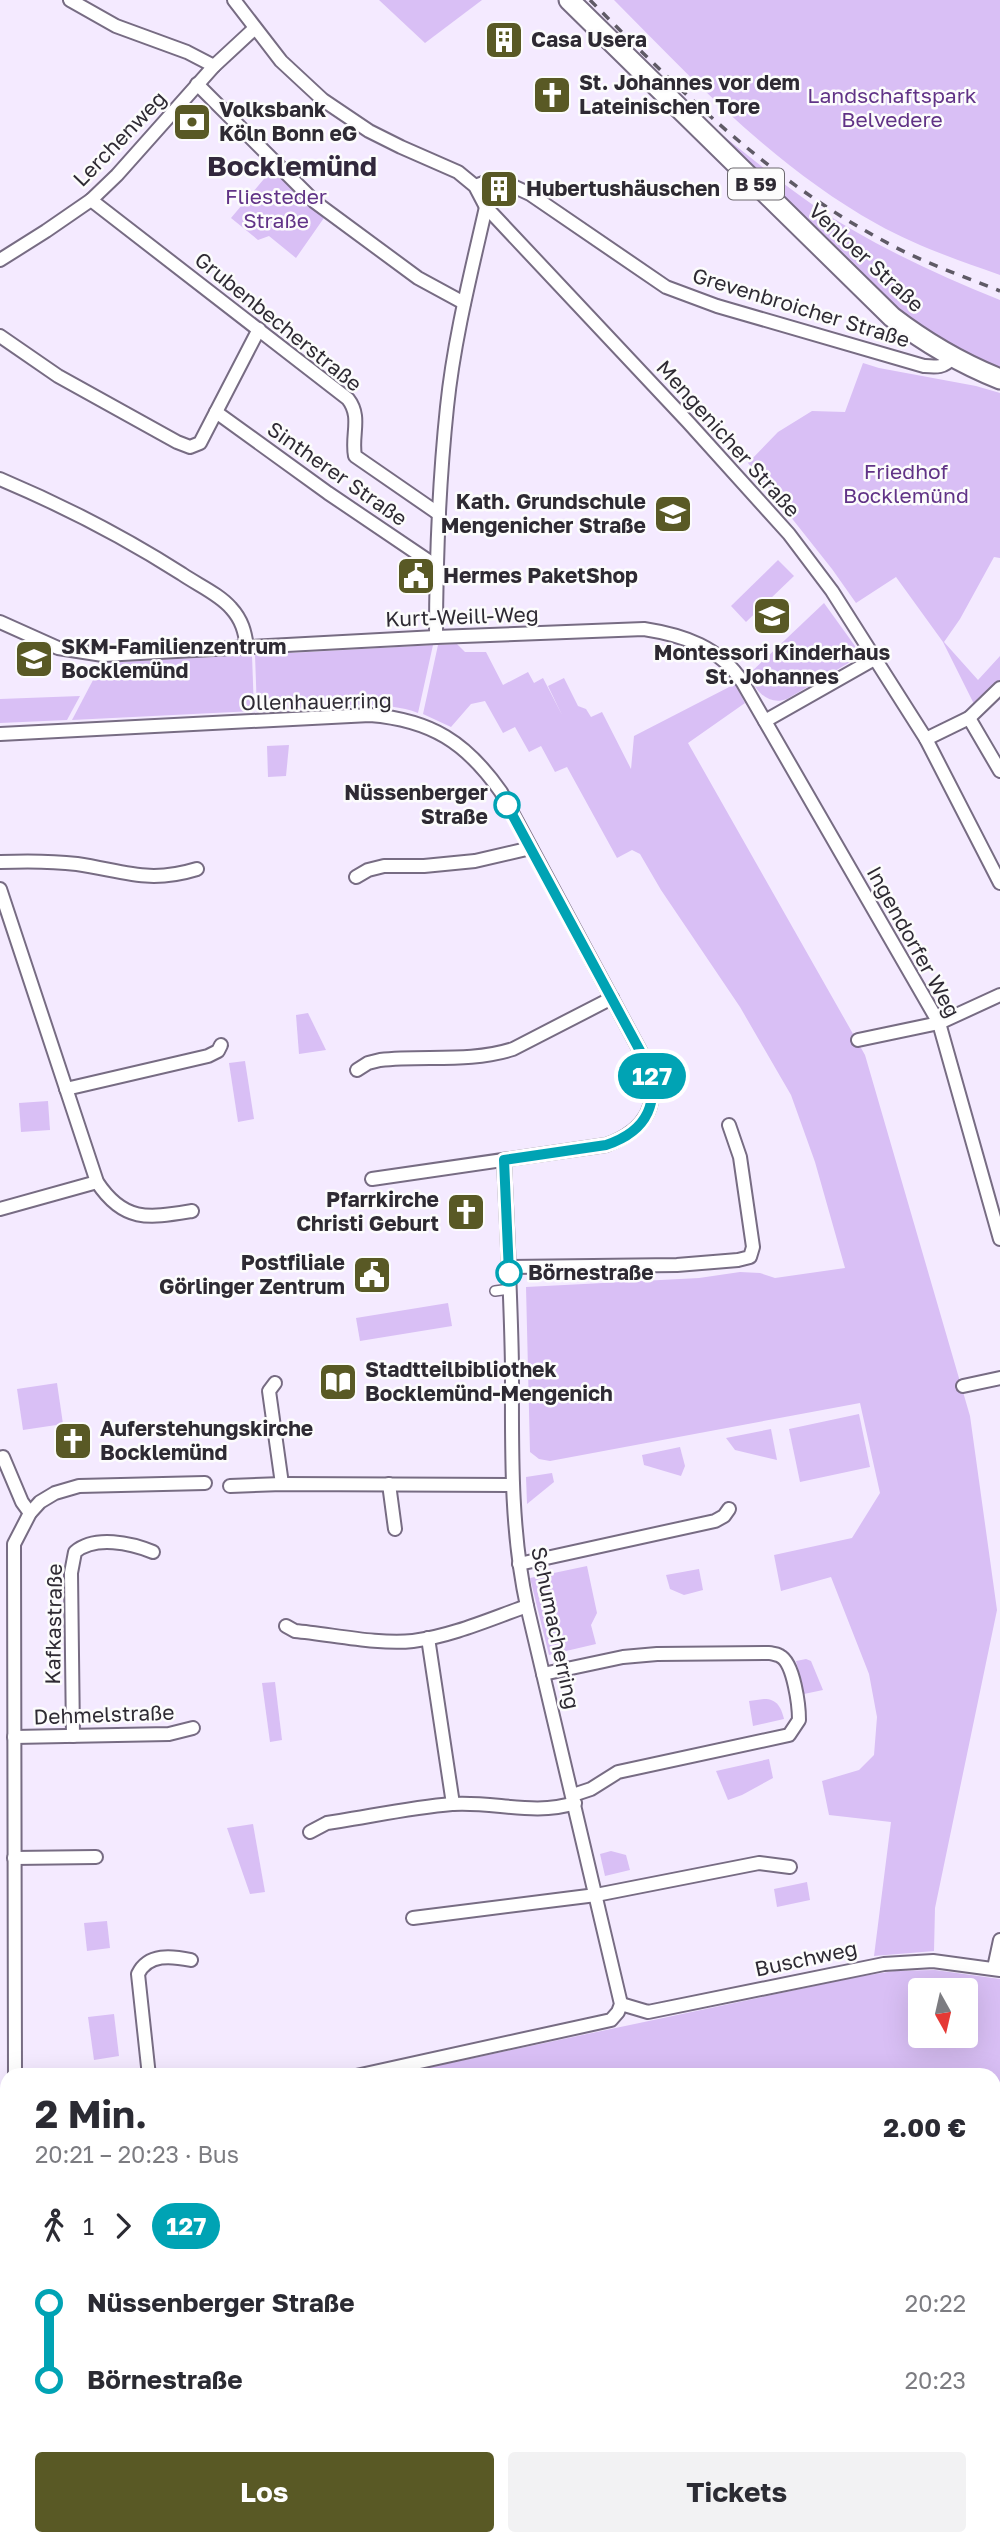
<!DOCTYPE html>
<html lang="de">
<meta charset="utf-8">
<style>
:root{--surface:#fff;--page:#f2f2f3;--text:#2b2b33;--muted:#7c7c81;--accent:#595925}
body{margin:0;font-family:"Golos Text",sans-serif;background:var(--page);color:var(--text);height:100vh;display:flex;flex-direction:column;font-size:26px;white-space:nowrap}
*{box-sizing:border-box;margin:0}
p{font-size:23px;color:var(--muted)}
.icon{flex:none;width:38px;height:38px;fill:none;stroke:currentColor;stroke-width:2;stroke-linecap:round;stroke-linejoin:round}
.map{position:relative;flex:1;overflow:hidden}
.sheet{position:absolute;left:0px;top:2068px;width:1001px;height:478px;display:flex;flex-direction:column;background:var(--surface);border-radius:21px 21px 0 0;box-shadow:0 7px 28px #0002}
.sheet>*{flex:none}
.badge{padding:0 14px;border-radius:23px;font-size:24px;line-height:46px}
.needle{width:46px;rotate:172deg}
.tools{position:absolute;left:908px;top:1978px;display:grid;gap:14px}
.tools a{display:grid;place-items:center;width:70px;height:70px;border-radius:7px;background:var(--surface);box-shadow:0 7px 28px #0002;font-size:35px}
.map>.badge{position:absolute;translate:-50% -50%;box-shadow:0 0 0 4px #fff}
.legs{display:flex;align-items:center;gap:10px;height:77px;padding:0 35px;font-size:23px}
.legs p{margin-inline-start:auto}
.headline{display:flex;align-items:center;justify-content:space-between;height:119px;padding:0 35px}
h1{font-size:38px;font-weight:700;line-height:52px}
.button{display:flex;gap:14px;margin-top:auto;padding:14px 35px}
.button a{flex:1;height:80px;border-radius:7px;background:var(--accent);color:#fff;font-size:28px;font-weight:700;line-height:80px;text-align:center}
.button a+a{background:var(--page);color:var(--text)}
ul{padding:0 35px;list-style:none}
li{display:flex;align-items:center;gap:24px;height:77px;font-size:26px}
li i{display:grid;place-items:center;width:10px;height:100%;margin:0 9px;background:currentColor}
li i::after{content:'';width:18px;height:18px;margin:-9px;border:5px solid;border-radius:50%;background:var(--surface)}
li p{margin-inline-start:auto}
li:first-child i{background:linear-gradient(#0000 50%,currentColor 0)}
li:last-child i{background:linear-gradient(currentColor 50%,#0000 0)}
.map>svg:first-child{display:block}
.green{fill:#d9bff5;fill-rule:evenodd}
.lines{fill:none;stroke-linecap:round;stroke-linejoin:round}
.pedestrian-casing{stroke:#776c83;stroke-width:12}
.minor-casing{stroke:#776c83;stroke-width:16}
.tertiary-casing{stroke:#776c83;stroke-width:19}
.primary-casing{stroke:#776c83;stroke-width:23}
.pedestrian{stroke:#fff;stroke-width:9}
.minor{stroke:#fff;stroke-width:12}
.tertiary{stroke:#fff;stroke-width:16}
.primary{stroke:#fff;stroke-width:19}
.rail{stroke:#5f5a66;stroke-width:3.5;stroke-dasharray:9 9;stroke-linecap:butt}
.line-1-casing{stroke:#fff;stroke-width:16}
.line-1{stroke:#00a3b4;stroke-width:10}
.stop-1-dot{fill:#fff;stroke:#00a3b4;stroke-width:3.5}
.labels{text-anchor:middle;stroke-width:5;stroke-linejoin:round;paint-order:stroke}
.shield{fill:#fcfcfc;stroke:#6c696f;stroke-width:2}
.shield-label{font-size:19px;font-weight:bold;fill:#2e2a33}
.poi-label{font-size:21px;font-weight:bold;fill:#2e2a33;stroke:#fcfcfc;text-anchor:start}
.park-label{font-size:21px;fill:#613387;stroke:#fcfcfc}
.street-label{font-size:21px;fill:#2e2a33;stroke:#fcfcfc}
.stop-label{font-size:21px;font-weight:bold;fill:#2e2a33;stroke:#fcfcfc;text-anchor:end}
.district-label{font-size:28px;font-weight:bold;fill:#32283c;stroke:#fcfcfc}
</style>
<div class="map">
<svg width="1000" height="2546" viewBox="0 0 1000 2546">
<rect width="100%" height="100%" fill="#f4eaff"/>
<g class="green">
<polygon points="379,0 482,0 425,43"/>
<path d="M 614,0 L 1000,0 L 1000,275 C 958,260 916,246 877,224 C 775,167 695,82 614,0 Z"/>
<path d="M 696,115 C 747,153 795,197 851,229 C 899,257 948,279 1000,300 L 1000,371 L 952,347 L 902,314 Z"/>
<polygon points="274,167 326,215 296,258 269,236 258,240 231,218"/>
<polygon points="863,363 879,368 976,386 1000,393 1000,558 994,557 960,619 944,642 978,680 1000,656 1000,684 975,706 943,642 896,577 856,603 832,569 748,463 778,432 812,411 845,412"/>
<polygon points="778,560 794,576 746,622 731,606"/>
<path d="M 824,603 L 855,646 L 857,658 L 787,699 C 768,706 756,691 748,675 Z"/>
<polygon points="457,644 465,652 486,652 503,685 528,672 534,683 543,678 562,715 548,686 564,678 578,706 586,709 591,717 602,712 631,769 634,736 735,684 745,703 688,743 865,1055 970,1416 997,1610 935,1908 934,1951 874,1956 891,1822 829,1815 822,1781 859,1770 874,1755 877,1717 869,1674 831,1577 781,1591 774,1555 852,1538 880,1493 860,1403 550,1461 539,1459 530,1452 526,1287 699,1278 740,1272 760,1273 775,1278 845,1268 815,1162 791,1095 740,1007 661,890 640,854 632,850 617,858 567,767 555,772 541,746 529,752 515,727 503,733 485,701 471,704 451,727 423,714 438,645"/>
<path d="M 433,645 L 418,713 C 378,697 302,709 257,711 L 255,655 Z"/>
<polygon points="252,655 254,711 72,720 102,663"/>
<polygon points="80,696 67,720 0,723 0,699"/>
<polygon points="289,745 286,776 268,777 267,746"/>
<polygon points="308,1013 326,1050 299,1054 296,1015"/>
<polygon points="245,1061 254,1119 238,1122 229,1063"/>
<polygon points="48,1101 50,1130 21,1132 19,1103"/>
<polygon points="448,1303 452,1326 360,1341 356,1318"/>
<polygon points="57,1383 63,1424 23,1430 17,1389"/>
<polygon points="859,1414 870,1467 800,1482 789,1429"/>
<polygon points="771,1429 777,1460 735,1450 726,1438"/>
<polygon points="680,1447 685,1466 681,1476 644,1465 642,1455"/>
<polygon points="552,1473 554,1482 527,1504 526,1477"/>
<polygon points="587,1566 597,1613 591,1625 596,1644 549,1655 530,1578"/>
<polygon points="699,1569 703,1590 684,1595 670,1589 666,1575"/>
<polygon points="806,1659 811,1661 823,1690 804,1694 796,1661"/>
<polygon points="275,1682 282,1740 270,1742 262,1683"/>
<path d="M 764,1699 C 777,1699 781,1707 784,1719 L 753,1726 L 749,1701 Z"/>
<polygon points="769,1759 773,1778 742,1795 728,1800 716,1771"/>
<polygon points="253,1824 265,1892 250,1894 227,1828"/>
<polygon points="611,1851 626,1855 630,1870 605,1876 600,1854"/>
<polygon points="807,1882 810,1900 777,1907 774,1889"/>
<polygon points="107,1921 110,1948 87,1951 84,1923"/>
<path d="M 935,1970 L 1000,1979 L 1000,2546 L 48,2546 L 44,2539 L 994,2539 L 994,2076 L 393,2075 L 857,1977 L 894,1971 ZM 920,1990 L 966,1990 L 966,2035 L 920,2035 Z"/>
<polygon points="114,2014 119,2056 94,2060 88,2017"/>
<polygon points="0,2140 7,2140 7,2467 0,2454"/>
</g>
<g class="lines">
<defs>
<polyline id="pedestrian" points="495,1291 510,1289"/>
<g id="minor">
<polyline points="70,0 116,26 187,52 214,66"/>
<polyline points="234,0 281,61 323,100 369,131 401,147 458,172 475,186 486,207 688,422 789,534 832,591 926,739 1000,883"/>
<polyline points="197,84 315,202 418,278 464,303"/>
<path d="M 475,186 L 491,180 L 502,181 L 530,194 L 666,287 L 717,306 L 924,366 C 936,367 944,368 952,358"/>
<path d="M 91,200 L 348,399 C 362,417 351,435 355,456 L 439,514"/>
<polyline points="0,260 46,231 91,200 117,175 214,66 255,28"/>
<polyline points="0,336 58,376 177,442 190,447 200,443 216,412 328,493 436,566"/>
<polyline points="216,412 259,329"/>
<path d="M 0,479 C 64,506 124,537 182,574 C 198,585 219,594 231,608 C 242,620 245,632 247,647"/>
<path d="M 0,622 L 58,648 L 103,655 L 436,637 L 644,629 C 683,635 720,647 743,683 L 939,1023 L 1000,1239"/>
<path d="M 436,637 C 436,560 439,483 447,407 C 454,339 471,273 486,207"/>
<polyline points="969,718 1000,771"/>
<polyline points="765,721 876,658"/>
<path d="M 0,734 L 370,715 C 431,720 466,742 501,792 L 645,1060 C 662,1101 648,1130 606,1145 L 372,1179"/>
<polyline points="926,739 969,718 1000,688"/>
<path d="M 0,862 C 26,861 52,861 77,864 C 124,871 148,884 197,869"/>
<polyline points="356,877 368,870 384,866 424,866 475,861 531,848"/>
<path d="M 0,889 L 97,1182 C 124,1223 149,1218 192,1211"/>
<polyline points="858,1040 939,1023 1000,995"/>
<path d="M 357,1070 L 368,1063 L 380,1060 C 425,1055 469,1063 513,1049 L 612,998"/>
<polyline points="66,1089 208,1056 218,1051 221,1045"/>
<polyline points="0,1209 97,1182"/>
<polyline points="509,1267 677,1265 738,1260 750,1257 753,1247 740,1157 729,1125"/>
<polyline points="275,1383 269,1391 282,1484"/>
<polyline points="963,1386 1000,1378"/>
<polyline points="3,1457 22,1502 30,1513"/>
<polyline points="389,1484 395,1529"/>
<polyline points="230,1486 282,1484 513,1485"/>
<polyline points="519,1564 715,1521 724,1516 729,1509"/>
<path d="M 286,1626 L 295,1631 C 330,1634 379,1645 413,1641 C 452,1636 490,1619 527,1606"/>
<polyline points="428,1638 453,1804"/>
<path d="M 543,1674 L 623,1657 L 657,1654 L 769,1653 C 770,1653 780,1655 780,1656 C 794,1663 799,1706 799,1720 L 789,1735 L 618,1772 L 591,1789 L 573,1795"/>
<path d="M 73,1736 L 71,1573 L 75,1552 C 95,1535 131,1543 153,1552"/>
<polyline points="14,1737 169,1734 193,1728"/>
<path d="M 310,1832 L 327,1823 L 340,1821 C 377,1815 415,1807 452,1804 C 494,1801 534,1816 575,1803"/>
<polyline points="14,1858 96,1857"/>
<polyline points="413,1918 596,1895 759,1863 790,1867"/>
<polyline points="994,1968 1000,1940"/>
<polyline points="621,2004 648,2012 884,1964 933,1961 1000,1970"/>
<polyline points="15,2076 14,1544 30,1513 40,1502 55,1493 79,1486 205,1483"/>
<path d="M 149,2076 L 138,1974 C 148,1953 172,1956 191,1960"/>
<path d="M 356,2076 L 611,2020 L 618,2012 L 621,2004 L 527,1606 C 510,1528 512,1447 512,1368 C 511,1298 507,1229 504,1160"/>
<polyline points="0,2130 7,2130"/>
</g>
<g id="tertiary">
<polyline points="0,2469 7,2482"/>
<polyline points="37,2539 40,2546"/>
</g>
<path id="primary" d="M 569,0 L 892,317 C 926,343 960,363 1000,379"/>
</defs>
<use href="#pedestrian" class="pedestrian-casing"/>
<use href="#minor" class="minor-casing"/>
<use href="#tertiary" class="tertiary-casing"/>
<use href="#primary" class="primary-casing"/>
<use href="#pedestrian" class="pedestrian"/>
<use href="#minor" class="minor"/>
<use href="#tertiary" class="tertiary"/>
<use href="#primary" class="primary"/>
<path class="rail" d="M 590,0 C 679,90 770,180 882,240 C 919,261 960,275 1000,291"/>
</g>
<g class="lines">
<defs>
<path id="line-1" d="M 507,805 L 645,1060 C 662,1101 648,1131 606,1145 L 504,1160 L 509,1273"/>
</defs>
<use href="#line-1" class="line-1-casing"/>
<use href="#line-1" class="line-1"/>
</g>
<defs>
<symbol id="building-square" viewBox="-11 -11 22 22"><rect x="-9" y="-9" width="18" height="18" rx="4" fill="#595925" stroke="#fcfcfc"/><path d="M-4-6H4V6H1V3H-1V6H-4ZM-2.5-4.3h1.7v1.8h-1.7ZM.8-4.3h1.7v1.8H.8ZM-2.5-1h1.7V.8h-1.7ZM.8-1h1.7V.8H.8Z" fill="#fff"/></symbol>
<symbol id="church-square" viewBox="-11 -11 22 22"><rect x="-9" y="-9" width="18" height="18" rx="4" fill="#595925" stroke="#fcfcfc"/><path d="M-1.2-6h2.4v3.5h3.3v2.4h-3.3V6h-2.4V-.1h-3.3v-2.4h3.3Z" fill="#fff"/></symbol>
<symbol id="bank-square" viewBox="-11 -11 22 22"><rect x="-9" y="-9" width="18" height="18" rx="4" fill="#595925" stroke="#fcfcfc"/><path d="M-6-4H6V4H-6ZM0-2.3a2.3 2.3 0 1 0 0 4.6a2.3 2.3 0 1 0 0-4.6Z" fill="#fff"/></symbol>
<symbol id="school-square" viewBox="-11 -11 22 22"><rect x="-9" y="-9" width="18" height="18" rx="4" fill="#595925" stroke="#fcfcfc"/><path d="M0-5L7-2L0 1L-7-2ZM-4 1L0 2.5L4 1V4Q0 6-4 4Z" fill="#fff"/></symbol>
<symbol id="civic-square" viewBox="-11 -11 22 22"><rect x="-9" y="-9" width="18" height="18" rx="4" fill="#595925" stroke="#fcfcfc"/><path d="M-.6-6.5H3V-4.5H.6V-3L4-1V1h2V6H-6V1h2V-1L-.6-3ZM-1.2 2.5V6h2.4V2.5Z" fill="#fff"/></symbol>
<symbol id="library-square" viewBox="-11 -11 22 22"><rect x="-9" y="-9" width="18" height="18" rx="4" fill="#595925" stroke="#fcfcfc"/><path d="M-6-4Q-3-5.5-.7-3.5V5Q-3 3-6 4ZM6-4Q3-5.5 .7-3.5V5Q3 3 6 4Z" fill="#fff"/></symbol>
</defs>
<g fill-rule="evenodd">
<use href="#building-square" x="482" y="18" width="44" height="44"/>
<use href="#church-square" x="530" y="73" width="44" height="44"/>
<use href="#bank-square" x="170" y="100" width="44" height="44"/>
<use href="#building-square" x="477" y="167" width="44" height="44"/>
<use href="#school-square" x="651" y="492" width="44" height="44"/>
<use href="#civic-square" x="394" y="554" width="44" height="44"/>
<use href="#school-square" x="750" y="594" width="44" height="44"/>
<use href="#school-square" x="12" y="637" width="44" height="44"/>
<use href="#church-square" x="444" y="1190" width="44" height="44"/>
<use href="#civic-square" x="350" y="1253" width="44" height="44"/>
<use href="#library-square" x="316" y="1360" width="44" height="44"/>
<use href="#church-square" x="51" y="1419" width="44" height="44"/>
</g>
<g class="stop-1-dot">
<circle cx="507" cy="805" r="12"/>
<circle cx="509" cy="1273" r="12"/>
</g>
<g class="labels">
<rect class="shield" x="728" y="168.5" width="56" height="31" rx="5"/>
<g class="shield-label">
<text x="756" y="191">B 59</text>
</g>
<g class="poi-label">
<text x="531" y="47">Casa Usera</text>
<text x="579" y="90">St. Johannes vor dem<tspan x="579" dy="24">Lateinischen Tore</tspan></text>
<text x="219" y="117">Volksbank<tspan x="219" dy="24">Köln Bonn eG</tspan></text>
<text x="526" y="196">Hubertushäuschen</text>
<text x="646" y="509" text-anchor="end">Kath. Grundschule<tspan x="646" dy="24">Mengenicher Straße</tspan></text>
<text x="443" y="583">Hermes PaketShop</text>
<text x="61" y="654">SKM-Familienzentrum<tspan x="61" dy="24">Bocklemünd</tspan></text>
<text x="772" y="660" text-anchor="middle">Montessori Kinderhaus<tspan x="772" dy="24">St. Johannes</tspan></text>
<text x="439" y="1207" text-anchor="end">Pfarrkirche<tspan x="439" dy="24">Christi Geburt</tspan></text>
<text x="345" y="1270" text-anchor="end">Postfiliale<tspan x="345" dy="24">Görlinger Zentrum</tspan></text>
<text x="365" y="1377">Stadtteilbibliothek<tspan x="365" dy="24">Bocklemünd-Mengenich</tspan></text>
<text x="100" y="1436">Auferstehungskirche<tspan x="100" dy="24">Bocklemünd</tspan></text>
</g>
<g class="park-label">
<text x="892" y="103">Landschaftspark<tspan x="892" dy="24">Belvedere</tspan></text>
<text x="276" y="204">Fliesteder<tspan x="276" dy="24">Straße</tspan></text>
<text x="906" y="479">Friedhof<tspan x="906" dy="24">Bocklemünd</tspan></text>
</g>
<g class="street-label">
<text transform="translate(120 139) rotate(-46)" y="7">Lerchenweg</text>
<text transform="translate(866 258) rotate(43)" y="7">Venloer Straße</text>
<text transform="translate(801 308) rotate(17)" y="7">Grevenbroicher Straße</text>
<text transform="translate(278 322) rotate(39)" y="7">Grubenbecherstraße</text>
<text transform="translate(728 439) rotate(48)" y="7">Mengenicher Straße</text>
<text transform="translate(337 474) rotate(35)" y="7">Sintherer Straße</text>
<text transform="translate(462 617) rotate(-2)" y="7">Kurt-Weill-Weg</text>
<text transform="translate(316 702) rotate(-1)" y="7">Ollenhauerring</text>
<text transform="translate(913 942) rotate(61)" y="7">Ingendorfer Weg</text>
<text transform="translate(54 1624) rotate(-89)" y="7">Kafkastraße</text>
<text transform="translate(555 1628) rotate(78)" y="7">Schumacherring</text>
<text transform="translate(104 1715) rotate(-2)" y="7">Dehmelstraße</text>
<text transform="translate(806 1959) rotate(-12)" y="7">Buschweg</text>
</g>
<g class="stop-label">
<text x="488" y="800">Nüssenberger<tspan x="488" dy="24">Straße</tspan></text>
<text x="528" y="1280" text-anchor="start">Börnestraße</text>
</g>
<g class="district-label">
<text x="292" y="176">Bocklemünd</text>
</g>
</g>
</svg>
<div class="tools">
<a><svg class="needle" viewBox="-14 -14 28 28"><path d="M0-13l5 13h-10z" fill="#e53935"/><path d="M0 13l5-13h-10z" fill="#7c7c81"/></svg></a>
</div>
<b class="badge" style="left:652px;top:1076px;background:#00a3b4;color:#fff">127</b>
<section class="sheet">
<div class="headline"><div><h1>2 Min.</h1><p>20:21 – 20:23 · Bus</p></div><b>2.00 €</b></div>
<div class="legs"><svg class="icon" aria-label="walk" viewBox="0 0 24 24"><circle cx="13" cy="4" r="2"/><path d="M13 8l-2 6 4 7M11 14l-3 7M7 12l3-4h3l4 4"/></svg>1<svg class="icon" aria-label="forward" viewBox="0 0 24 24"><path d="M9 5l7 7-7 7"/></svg><b class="badge" style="background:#00a3b4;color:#fff">127</b></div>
<ul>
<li><i style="color:#00a3b4"></i><b>Nüssenberger Straße</b><p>20:22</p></li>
<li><i style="color:#00a3b4"></i><b>Börnestraße</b><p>20:23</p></li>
</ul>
<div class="button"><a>Los</a><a>Tickets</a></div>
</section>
</div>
